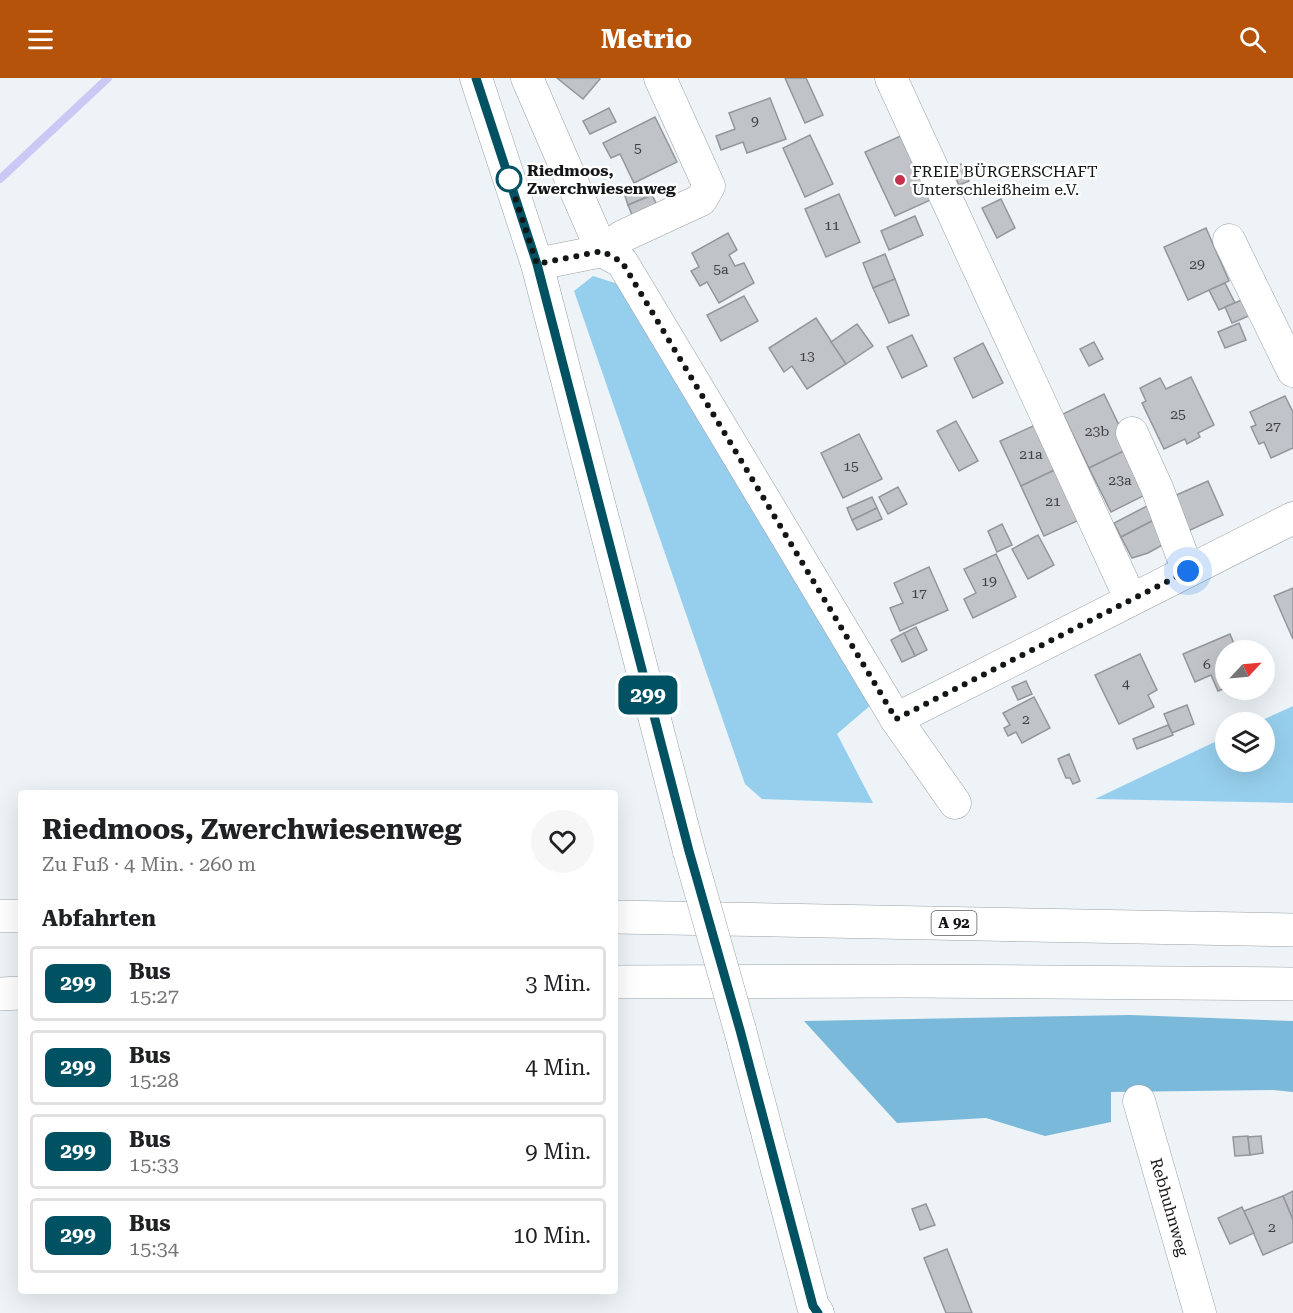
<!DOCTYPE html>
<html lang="de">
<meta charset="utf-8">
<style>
:root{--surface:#fff;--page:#f6f6f6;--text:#202124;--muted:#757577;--line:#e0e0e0;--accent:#b45309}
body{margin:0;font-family:"Roboto Serif",serif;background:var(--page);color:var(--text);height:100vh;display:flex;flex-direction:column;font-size:22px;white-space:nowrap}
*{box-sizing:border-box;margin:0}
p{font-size:20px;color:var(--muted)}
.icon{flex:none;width:33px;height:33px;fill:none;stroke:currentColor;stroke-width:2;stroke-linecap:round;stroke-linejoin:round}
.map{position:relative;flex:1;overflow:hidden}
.details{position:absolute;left:18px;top:712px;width:600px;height:504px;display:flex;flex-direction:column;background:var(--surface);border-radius:6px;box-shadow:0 6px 24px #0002}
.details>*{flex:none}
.badge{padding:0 12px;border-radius:9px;font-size:21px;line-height:39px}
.needle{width:39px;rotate:64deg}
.fabs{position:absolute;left:1215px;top:562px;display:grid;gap:12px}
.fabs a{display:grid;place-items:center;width:60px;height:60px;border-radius:50%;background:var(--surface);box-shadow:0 6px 24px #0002;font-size:30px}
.you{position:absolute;width:30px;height:30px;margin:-15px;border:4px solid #fff;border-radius:50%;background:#1a73e8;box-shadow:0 0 0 9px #1a73e833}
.map>.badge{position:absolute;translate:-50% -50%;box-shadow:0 0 0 3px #fff}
h2{padding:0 24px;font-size:22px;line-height:54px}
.round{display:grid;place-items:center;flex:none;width:63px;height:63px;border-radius:32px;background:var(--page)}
.head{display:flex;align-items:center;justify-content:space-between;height:102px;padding:0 24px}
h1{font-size:28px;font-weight:700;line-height:45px}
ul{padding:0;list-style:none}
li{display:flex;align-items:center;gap:18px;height:75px;margin:0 12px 9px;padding:0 12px;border:3px solid var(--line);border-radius:6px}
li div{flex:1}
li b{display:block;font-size:22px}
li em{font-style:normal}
li .badge{min-width:66px;font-weight:700;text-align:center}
header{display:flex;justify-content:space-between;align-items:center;height:78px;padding:0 24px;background:var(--accent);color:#fff;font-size:27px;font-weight:700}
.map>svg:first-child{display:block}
.green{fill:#96cfed}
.forest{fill:#7ab9d9}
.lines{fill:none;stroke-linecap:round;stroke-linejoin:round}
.stream{stroke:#ccc8f6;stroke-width:8}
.building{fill:#c0c3c8;stroke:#93969c;stroke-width:1.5}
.minor-casing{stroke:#9ba1a4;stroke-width:33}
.highway-casing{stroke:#9ba1a4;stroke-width:34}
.minor{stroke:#fff;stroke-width:32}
.highway{stroke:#fff;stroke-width:33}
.minor-bridge-casing{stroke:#9ba1a4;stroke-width:33;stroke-linecap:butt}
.minor-bridge{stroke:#fff;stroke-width:32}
.line-casing{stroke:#fff;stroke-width:14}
.line{stroke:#005262;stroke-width:9}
.walk{stroke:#131617;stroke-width:6;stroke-dasharray:0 10.8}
.stop-dot{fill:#fff;stroke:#005262;stroke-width:3}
.poi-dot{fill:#c3324d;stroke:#fff;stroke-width:2}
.labels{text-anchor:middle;stroke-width:5;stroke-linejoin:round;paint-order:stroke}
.number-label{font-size:14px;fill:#3e4143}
.shield{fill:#fff;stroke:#5a5c5d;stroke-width:1.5}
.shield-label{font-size:15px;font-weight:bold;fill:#131617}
.stop-label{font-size:16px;font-weight:bold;fill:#131617;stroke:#fff;text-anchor:start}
.poi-label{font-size:16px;fill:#131617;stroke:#fff;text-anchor:start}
.street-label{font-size:16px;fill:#131617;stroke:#fff}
</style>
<header><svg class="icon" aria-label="menu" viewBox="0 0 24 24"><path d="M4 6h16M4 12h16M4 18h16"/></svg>Metrio<svg class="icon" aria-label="search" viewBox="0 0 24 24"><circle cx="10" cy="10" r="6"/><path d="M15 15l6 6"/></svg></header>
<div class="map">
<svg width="1293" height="1235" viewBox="0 0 1293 1235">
<rect width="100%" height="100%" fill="#edf3f7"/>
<g class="green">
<polygon points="593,198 618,206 878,621 837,656 873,725 762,721 745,706 574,213"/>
<polygon points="1293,628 1293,725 1095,721 1225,659 1226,684 1264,684 1264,645 1256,645"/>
</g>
<polygon class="forest" points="1130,937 1293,943 1293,1014 1273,1012 1111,1014 1111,1044 1045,1058 986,1040 897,1045 804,943"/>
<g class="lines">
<polyline class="stream" points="0,101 108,0"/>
</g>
<g class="building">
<polygon points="557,0 599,0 600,1 583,21"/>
<polygon points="785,0 806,0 823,37 805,45"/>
<polygon points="770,20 786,61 747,75 743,64 721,72 716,58 735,51 729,35"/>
<polygon points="609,30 616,44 590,56 583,43"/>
<polygon points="655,39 677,84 634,105 620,76 611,80 603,65"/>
<polygon points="905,56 935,120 895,138 865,74"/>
<polygon points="810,57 833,106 805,119 783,70"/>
<polygon points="961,86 969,103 959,107 952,91"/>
<polygon points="648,108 652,117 628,127 625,118"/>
<polygon points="839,116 860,164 826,179 805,131"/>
<polygon points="652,117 657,127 632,137 628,127"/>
<polygon points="1001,121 1015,150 997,160 982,130"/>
<polygon points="915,138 923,157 889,172 881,153"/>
<polygon points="1206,150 1229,203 1188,222 1164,169"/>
<polygon points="728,155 737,172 729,177 735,188 744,185 754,205 719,225 707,204 700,208 691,193 699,189 692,175"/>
<polygon points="885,176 895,201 873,210 863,185"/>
<polygon points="895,201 909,237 889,245 873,210"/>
<polygon points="1225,205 1235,225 1219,232 1209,212"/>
<polygon points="744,218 758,243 721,263 707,237"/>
<polygon points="1251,218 1258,234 1232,245 1225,229"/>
<polygon points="816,240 846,286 807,311 792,288 784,294 769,270"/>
<polygon points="1239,245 1246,262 1225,270 1218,254"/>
<polygon points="857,246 873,268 846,286 831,264"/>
<polygon points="912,257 927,288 902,300 887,269"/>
<polygon points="1094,264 1103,281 1089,288 1080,271"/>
<polygon points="983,265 1003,305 973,320 954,280"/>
<polygon points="1191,299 1214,347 1198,355 1200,359 1187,366 1185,361 1164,371 1142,325 1146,323 1140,310 1160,300 1166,311"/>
<polygon points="1104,316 1130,370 1089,390 1063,336"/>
<polygon points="1285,318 1293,334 1293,370 1271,380 1264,364 1259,366 1251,349 1256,347 1250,334"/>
<polygon points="956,343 978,383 959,393 937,353"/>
<polygon points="1042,344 1063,388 1021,408 1000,363"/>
<polygon points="859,356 882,401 843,420 821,375"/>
<polygon points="1130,370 1151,414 1111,434 1089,390"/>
<polygon points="1063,388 1086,439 1044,458 1021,408"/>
<polygon points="1208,403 1223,437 1186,454 1172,419"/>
<polygon points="898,409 907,426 888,436 879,419"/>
<polygon points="872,419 877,430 852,442 847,430"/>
<polygon points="1149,427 1156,441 1121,459 1114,445"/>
<polygon points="877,430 882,441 857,452 852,442"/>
<polygon points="1156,441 1168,464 1148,475 1132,480 1121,459"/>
<polygon points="1002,446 1012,467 997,474 988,453"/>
<polygon points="1038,457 1054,487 1028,501 1012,471"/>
<polygon points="996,476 1016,519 973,540 964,521 976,515 964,491"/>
<polygon points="929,489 948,532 900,553 890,530 903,525 894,505"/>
<polygon points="1293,510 1293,561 1274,518"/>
<polygon points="916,549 927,572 915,578 904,555"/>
<polygon points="904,555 915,578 902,584 891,562"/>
<polygon points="1230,556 1237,573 1226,573 1226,610 1218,613 1211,597 1195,604 1183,576"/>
<polygon points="1140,576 1157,612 1148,617 1154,629 1119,646 1095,597"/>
<polygon points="1026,603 1032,616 1018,622 1012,609"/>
<polygon points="1034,619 1050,650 1022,665 1016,654 1008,658 1004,650 1010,647 1003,635"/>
<polygon points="1187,627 1194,646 1172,655 1164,636"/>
<polygon points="1168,647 1173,657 1137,671 1133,661"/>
<polygon points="1069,676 1080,703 1073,706 1070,700 1066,700 1058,681"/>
<polygon points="1248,1058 1250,1077 1235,1078 1233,1059"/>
<polygon points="1261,1058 1263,1075 1250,1077 1248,1059"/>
<polygon points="1293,1113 1293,1142 1283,1118"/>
<polygon points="1283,1118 1293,1142 1293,1164 1263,1177 1244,1133"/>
<polygon points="926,1126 935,1147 920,1152 912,1131"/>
<polygon points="1242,1129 1254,1155 1230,1166 1218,1140"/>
<polygon points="947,1171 972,1235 946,1235 924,1180"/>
</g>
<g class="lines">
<defs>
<g id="minor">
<polyline points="476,0 537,186 689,773"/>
<polyline points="527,0 602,173 623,158 701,122 709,108 660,0"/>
<polyline points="891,0 1131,522"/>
<polyline points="1229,162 1293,293"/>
<polyline points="537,186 602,173 622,184 896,641 1293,440"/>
<polyline points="1132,355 1157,410 1188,493"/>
<polyline points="896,641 955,725"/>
<polyline points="740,952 813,1228 818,1235"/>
<polyline points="1139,1023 1200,1235"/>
</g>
<g id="highway">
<polyline points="0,838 21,838"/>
<polyline points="615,839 1293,852"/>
<polyline points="615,904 905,903 1293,906"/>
<polyline points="0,916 21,915"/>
</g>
</defs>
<use href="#minor" class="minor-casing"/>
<use href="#highway" class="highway-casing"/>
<use href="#minor" class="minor"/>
<use href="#highway" class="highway"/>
<defs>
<polyline id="minor-bridge" points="689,773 740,952"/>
</defs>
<use href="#minor-bridge" class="minor-bridge-casing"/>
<use href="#minor-bridge" class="minor-bridge"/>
</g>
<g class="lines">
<defs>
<polyline id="line" points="476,0 537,186 689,773 740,952 813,1228 818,1235"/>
</defs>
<use href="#line" class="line-casing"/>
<use href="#line" class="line"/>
<polyline class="walk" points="509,101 537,186 602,173 622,184 896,641 1188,493"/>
</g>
<circle class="stop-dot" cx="509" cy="101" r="12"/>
<circle class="poi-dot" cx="900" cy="102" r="6"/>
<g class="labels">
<g class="number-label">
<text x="755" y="48">9</text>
<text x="638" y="75">5</text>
<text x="832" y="152">11</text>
<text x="1197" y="191">29</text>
<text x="721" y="196">5a</text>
<text x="807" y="283">13</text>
<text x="1178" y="341">25</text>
<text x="1273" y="353">27</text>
<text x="1097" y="358">23b</text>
<text x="1031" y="381">21a</text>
<text x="851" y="393">15</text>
<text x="1120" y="407">23a</text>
<text x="1053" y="428">21</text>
<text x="989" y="508">19</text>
<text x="919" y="520">17</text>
<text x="1207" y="591">6</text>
<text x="1126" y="610">4</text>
<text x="1026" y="646">2</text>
<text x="1272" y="1154">2</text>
</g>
<rect class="shield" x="931.5" y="833" width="45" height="24" rx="4.5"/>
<g class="shield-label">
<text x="954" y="850">A 92</text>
</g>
<g class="stop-label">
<text x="527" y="98">Riedmoos,<tspan x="527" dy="18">Zwerchwiesenweg</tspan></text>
</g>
<g class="poi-label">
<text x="912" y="99">FREIE BÜRGERSCHAFT<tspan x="912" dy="18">Unterschleißheim e.V.</tspan></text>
</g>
<g class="street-label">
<text transform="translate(1170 1129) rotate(74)" y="6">Rebhuhnweg</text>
</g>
</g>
</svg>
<div class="fabs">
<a><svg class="needle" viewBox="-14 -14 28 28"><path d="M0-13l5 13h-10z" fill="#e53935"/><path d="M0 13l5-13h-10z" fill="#757577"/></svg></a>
<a><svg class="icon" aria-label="layers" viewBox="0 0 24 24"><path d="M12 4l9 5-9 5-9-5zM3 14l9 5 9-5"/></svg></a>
</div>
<div class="you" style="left:1188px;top:493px"></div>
<b class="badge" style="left:648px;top:617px;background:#005262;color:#fff">299</b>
<section class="details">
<div class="head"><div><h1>Riedmoos, Zwerchwiesenweg</h1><p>Zu Fuß · 4 Min. · 260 m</p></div><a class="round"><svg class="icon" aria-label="heart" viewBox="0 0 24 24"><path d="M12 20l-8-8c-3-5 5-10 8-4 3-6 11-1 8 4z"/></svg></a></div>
<h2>Abfahrten</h2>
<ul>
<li><span class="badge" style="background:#005262;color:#fff">299</span><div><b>Bus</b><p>15:27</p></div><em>3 Min.</em></li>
<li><span class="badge" style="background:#005262;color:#fff">299</span><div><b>Bus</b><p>15:28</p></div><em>4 Min.</em></li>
<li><span class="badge" style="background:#005262;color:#fff">299</span><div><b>Bus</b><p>15:33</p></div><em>9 Min.</em></li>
<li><span class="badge" style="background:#005262;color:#fff">299</span><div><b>Bus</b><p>15:34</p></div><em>10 Min.</em></li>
</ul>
</section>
</div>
